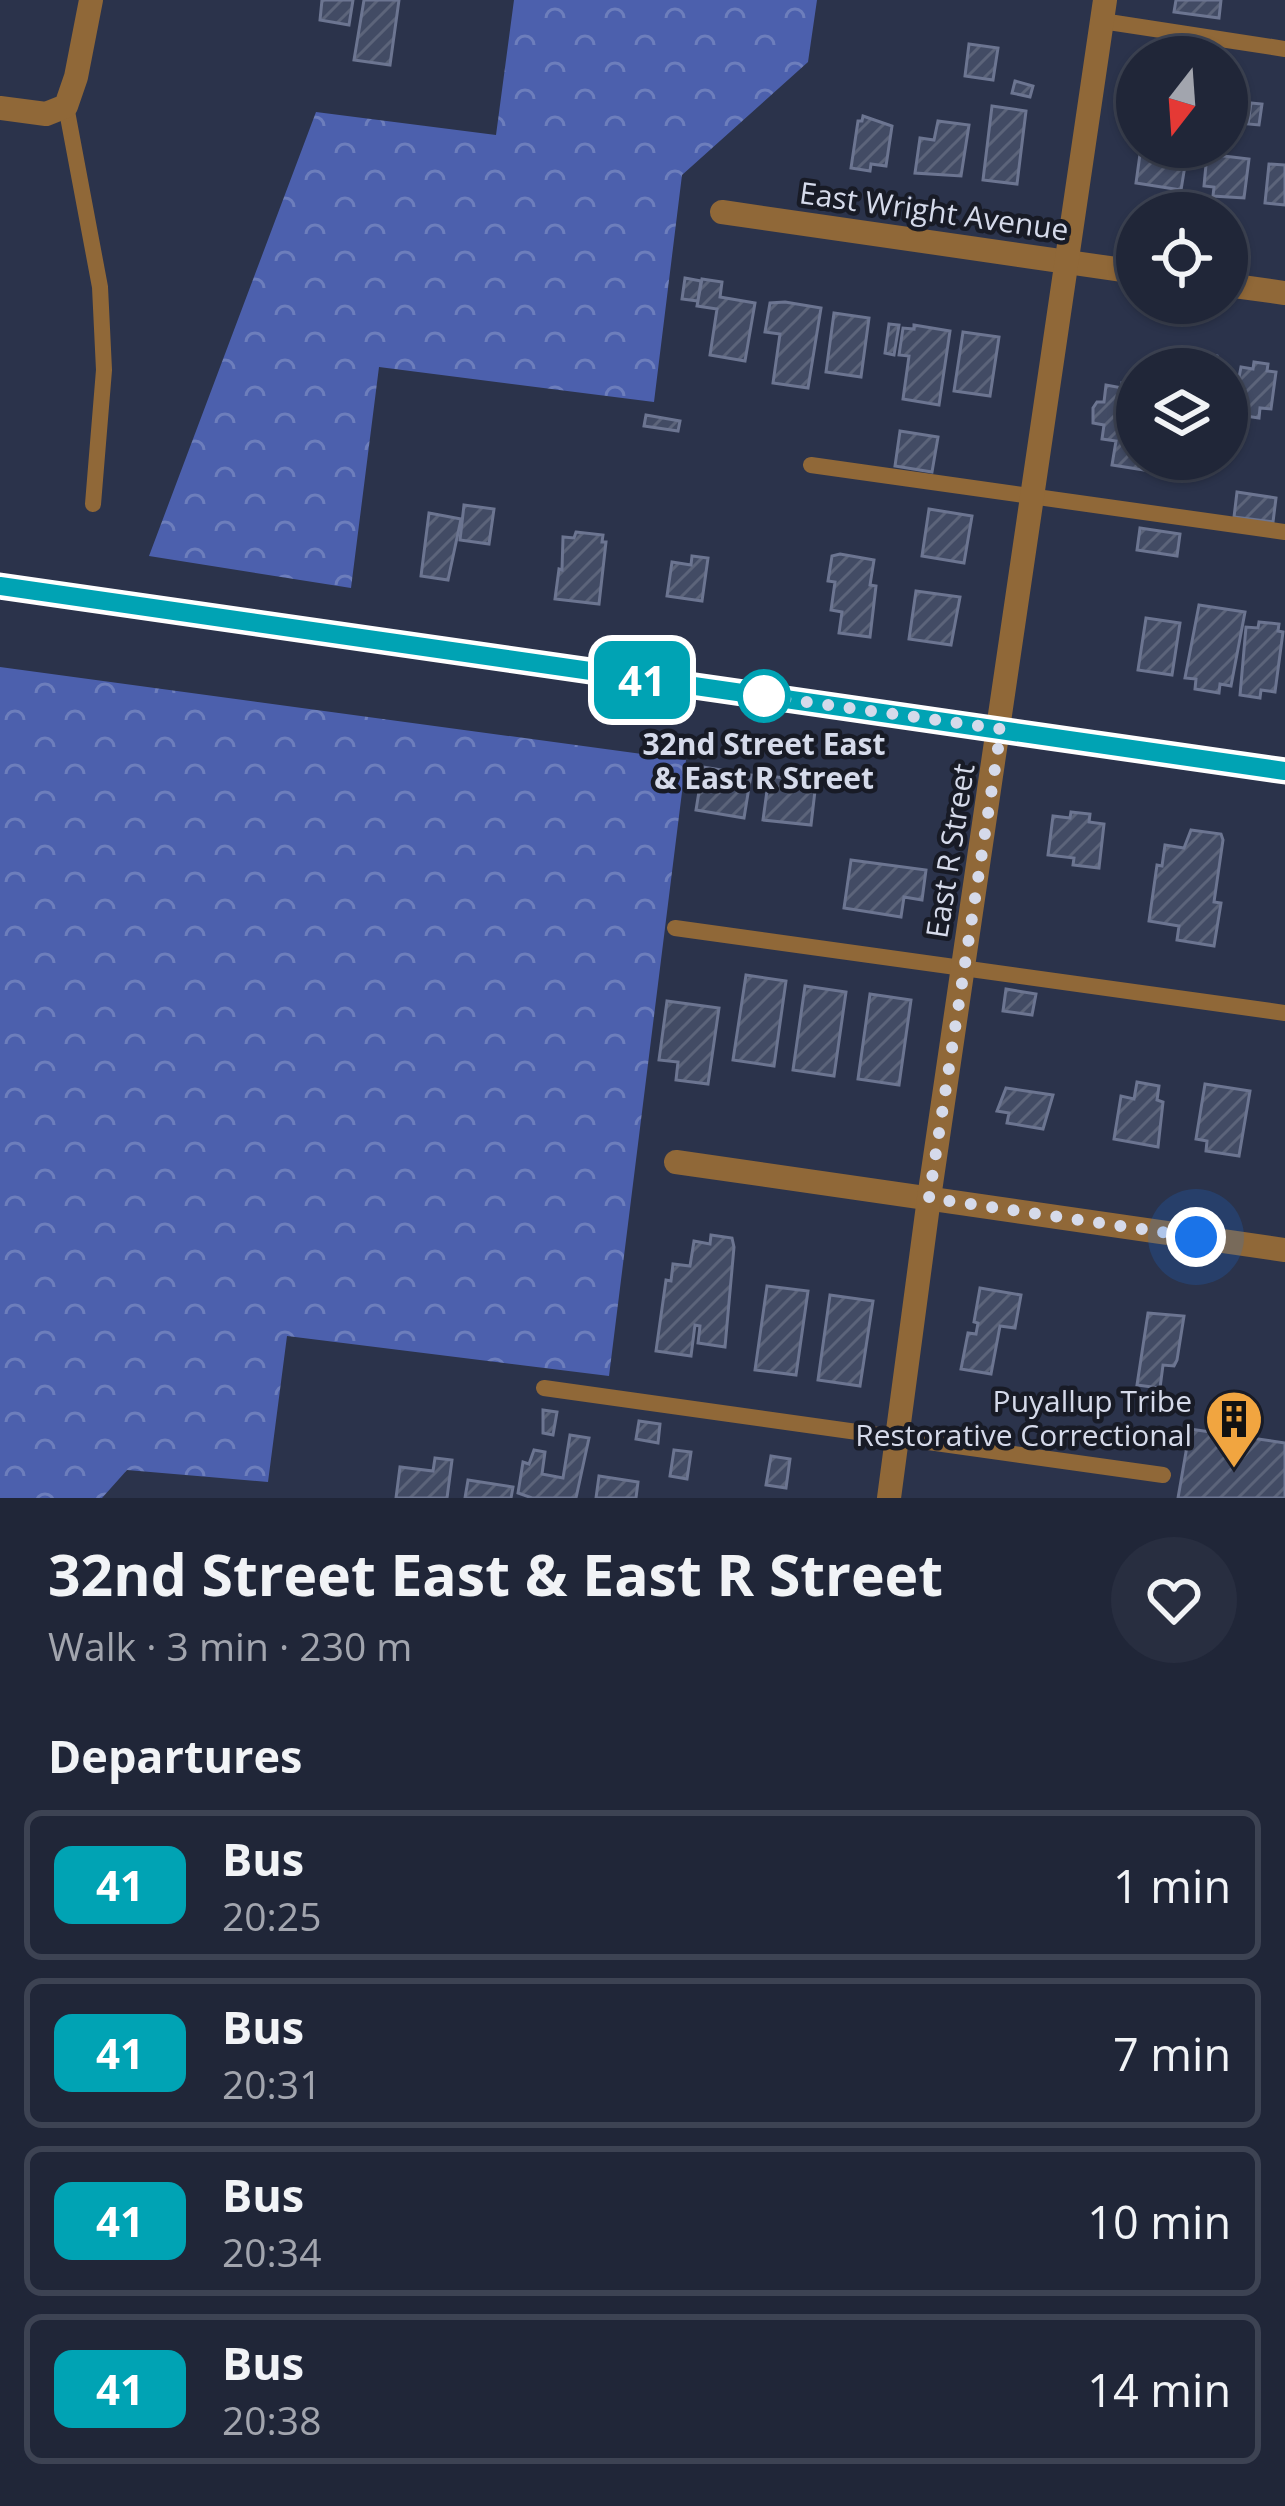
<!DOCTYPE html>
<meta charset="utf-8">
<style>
:root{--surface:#202638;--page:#282e40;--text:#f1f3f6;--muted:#a2a5ae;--line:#3d4353}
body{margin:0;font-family:"Open Sans",sans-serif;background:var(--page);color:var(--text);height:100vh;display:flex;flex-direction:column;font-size:45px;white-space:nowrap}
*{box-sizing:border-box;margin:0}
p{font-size:39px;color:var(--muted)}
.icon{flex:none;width:66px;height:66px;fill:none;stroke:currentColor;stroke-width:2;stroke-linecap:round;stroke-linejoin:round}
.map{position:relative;height:1498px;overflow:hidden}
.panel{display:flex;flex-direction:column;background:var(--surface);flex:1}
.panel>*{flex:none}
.badge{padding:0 24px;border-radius:18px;font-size:42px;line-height:78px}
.needle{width:78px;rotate:197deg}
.fabs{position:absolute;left:1116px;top:36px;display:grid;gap:24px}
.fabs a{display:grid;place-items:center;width:132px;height:132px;border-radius:50%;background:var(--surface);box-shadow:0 3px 9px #0004,0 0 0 3px var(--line);font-size:60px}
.you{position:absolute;width:60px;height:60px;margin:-30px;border:9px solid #fff;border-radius:50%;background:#1a73e8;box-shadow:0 0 0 18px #1a73e833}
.map>.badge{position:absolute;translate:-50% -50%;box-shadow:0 0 0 6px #fff}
h2{padding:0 48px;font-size:45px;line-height:108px}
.round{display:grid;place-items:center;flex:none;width:126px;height:126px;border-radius:63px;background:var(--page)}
.headline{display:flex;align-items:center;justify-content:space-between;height:204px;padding:0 48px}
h1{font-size:57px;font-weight:700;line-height:90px}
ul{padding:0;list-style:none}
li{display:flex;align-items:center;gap:36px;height:150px;margin:0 24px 18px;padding:0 24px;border:6px solid var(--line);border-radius:18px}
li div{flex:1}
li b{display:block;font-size:45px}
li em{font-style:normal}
li .badge{min-width:132px;font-weight:700;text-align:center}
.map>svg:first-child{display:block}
.forest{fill:url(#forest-crowns)}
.building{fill:url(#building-hatch);stroke:#6c7591;stroke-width:3}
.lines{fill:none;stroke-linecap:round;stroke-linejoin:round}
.lane{stroke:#906838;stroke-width:16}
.street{stroke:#906838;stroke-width:24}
.line-casing{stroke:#fff;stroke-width:27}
.line{stroke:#00a3b4;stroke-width:18}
.walk{stroke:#d5daea;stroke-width:12;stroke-dasharray:0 21.6}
.stop-dot{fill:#fff;stroke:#00a3b4;stroke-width:6}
.labels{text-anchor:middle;stroke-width:9;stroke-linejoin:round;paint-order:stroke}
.street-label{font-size:30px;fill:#d5daea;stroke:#181b26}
.stop-label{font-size:30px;font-weight:bold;fill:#d5daea;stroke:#181b26}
.poi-label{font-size:30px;fill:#d5daea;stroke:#181b26;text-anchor:end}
</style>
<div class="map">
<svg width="1285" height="1498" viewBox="0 0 1285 1498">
<defs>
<pattern id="forest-crowns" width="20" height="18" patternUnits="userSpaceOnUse" patternTransform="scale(3)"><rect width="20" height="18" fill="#4c60ad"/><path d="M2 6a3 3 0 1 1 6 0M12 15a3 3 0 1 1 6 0" fill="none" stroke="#6d7ebc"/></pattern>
<pattern id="building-hatch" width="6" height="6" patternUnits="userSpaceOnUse" patternTransform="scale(3)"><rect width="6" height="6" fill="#424b64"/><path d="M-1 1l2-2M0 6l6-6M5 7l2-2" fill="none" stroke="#5c647a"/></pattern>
</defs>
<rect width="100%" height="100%" fill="#2b334b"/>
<g class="forest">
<polygon points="514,0 817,0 808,62 682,175 654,402 379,367 351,588 149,556 316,112 496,135"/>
<polygon points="0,667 686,760 609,1376 287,1336 268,1482 127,1470 102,1498 0,1498"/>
</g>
<g class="building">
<polygon points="322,0 353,0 349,25 320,20"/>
<polygon points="364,0 399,0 390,65 354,60"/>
<polygon points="1176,0 1221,0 1219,18 1174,12"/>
<polygon points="969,44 998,48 993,80 965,76"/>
<polygon points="1015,81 1033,86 1030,97 1012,93"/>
<polygon points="1227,90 1245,93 1240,123 1227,121"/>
<polygon points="1251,103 1262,104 1259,125 1248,124"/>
<polygon points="992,106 1026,111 1017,184 983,180"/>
<polygon points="863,116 892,126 886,166 871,164 870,171 851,168 858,121 862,121"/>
<polygon points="938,121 969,125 961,176 915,173 920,138 934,140"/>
<polygon points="1141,147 1188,147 1181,190 1136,183"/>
<polygon points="1207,154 1249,159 1244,198 1213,196 1214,187 1204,186"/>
<polygon points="1269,164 1285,165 1285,205 1265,203"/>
<polygon points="685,278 701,281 698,301 682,299"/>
<polygon points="702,279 722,282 720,297 755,303 745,361 710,355 717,309 697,306"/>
<polygon points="785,302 821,308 808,388 773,383 780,334 765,332 770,303"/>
<polygon points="834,313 869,318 861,377 826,372"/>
<polygon points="889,324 899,325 894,355 885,353"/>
<polygon points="914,325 950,331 939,405 903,399 909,356 899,355 903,328 914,329"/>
<polygon points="963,332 999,337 990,396 954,391"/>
<polygon points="1187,351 1217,356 1219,369 1180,369"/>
<polygon points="1254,362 1268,364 1267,371 1276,372 1271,409 1260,408 1259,418 1232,414 1241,367 1253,369"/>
<polygon points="1122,383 1137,385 1137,459 1146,459 1144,470 1112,465 1116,441 1102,439 1104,425 1093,423 1093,408 1097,402 1104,402 1106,385 1122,388"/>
<polygon points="646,415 680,421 678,431 644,426"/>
<polygon points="900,431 938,437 932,472 895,466"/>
<polygon points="1237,492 1276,498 1273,522 1234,517"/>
<polygon points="464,505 494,509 489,544 460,540"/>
<polygon points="929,509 972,516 964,563 922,556"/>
<polygon points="429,513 461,519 448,580 421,576"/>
<polygon points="1140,528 1180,534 1177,556 1137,550"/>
<polygon points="576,532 603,535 602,542 606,542 599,604 555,599 559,569 562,570 563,537 574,538"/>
<polygon points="840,554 874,560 870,585 876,586 870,637 839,633 842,612 831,610 835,582 828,581 832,556"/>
<polygon points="692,556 708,558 702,601 667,596 672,562 691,565"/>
<polygon points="916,591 960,597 951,645 909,639"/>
<polygon points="1199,605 1245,612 1231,686 1220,684 1219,693 1195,689 1196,679 1185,678"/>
<polygon points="1146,618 1180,623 1172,675 1138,670"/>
<polygon points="1259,622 1279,624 1278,631 1283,632 1275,692 1261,690 1260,698 1240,695 1246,627 1258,628"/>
<polygon points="703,767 751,775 744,818 696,810"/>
<polygon points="769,776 816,782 811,825 763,820"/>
<polygon points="1071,812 1090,814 1089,822 1104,824 1099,868 1073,865 1074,858 1048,855 1053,816 1070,818"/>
<polygon points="1191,830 1221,834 1223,840 1214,902 1221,903 1214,946 1177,940 1179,926 1149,921 1157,865 1162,866 1165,845 1184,848"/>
<polygon points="851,860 926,870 922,900 904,897 901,917 844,908"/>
<polygon points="746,975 786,981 774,1066 733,1060"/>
<polygon points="805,986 846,992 834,1076 793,1070"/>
<polygon points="1006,989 1036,994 1032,1015 1003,1011"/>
<polygon points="870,994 911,1000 899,1085 858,1079"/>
<polygon points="667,1001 719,1008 708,1084 676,1080 678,1062 659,1060"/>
<polygon points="1137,1082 1159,1086 1157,1100 1163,1102 1158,1147 1114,1139 1121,1096 1134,1099"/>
<polygon points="1205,1084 1250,1091 1239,1156 1206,1151 1207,1141 1196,1139"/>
<polygon points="1006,1088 1053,1095 1043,1129 1007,1123 1009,1113 997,1111"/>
<polygon points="711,1235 732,1238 734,1247 725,1347 698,1343 700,1326 695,1325 691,1356 656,1351 666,1280 671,1281 673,1264 690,1266 694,1241 710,1244"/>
<polygon points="767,1286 808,1291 796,1375 755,1370"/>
<polygon points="980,1288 1021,1295 1015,1328 1000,1326 991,1374 961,1369 968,1333 976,1334 978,1323 974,1322"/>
<polygon points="830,1295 873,1301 860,1386 818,1380"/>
<polygon points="1148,1313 1184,1316 1177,1360 1174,1366 1163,1365 1160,1388 1137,1385"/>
<polygon points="543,1410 557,1412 553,1435 543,1433"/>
<polygon points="639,1421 660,1424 658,1443 636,1439"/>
<polygon points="1190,1429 1285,1443 1285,1498 1178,1498"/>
<polygon points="570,1435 589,1438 576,1498 532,1498 518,1493 523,1462 529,1464 534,1450 545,1452 542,1474 563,1478"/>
<polygon points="674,1450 691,1452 687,1479 670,1476"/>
<polygon points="771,1456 790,1459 786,1488 766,1485"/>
<polygon points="435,1458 452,1460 447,1498 396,1498 400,1467 433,1471"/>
<polygon points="599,1476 638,1482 636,1498 596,1498"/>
<polygon points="468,1480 513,1487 511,1498 465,1498"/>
</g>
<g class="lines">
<g class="lane">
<polyline points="1102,21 1285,49"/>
<polyline points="66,106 100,287 104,370 93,504"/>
<polyline points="811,465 1285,532"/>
<polyline points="675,928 1285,1013"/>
<polyline points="544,1388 1163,1475"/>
</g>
<g class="street">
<polyline points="0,108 46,114 66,106 76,77 91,0"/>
<polyline points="722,212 1137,272"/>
<polyline points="1227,285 1285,293"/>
<polyline points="0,586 1285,771"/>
<polyline points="676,1162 1285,1250"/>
<polyline points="889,1498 929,1198 1105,0"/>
</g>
</g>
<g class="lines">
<defs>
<polyline id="line" points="0,586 1285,771"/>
</defs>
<use href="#line" class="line-casing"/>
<use href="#line" class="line"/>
<polyline class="walk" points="764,696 1001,729 929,1198 1196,1237"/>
</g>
<defs>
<symbol id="building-pin" viewBox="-11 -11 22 30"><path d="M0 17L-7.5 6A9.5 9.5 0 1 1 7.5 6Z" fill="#f1a540" stroke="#181b26"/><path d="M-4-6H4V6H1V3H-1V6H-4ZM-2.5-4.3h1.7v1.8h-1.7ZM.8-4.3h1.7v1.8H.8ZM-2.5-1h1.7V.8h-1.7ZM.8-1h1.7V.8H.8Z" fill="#111"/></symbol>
</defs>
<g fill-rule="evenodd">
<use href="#building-pin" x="1201" y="1386" width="66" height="90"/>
</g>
<circle class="stop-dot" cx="764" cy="696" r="24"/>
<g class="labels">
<g class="street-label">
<text transform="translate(934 212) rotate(8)" y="10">East Wright Avenue</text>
<text transform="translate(951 851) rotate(-81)" y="10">East R Street</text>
</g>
<g class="stop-label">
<text x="764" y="755">32nd Street East<tspan x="764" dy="34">&amp; East R Street</tspan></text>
</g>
<g class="poi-label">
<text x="1192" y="1412">Puyallup Tribe<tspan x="1192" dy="34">Restorative Correctional</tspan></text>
</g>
</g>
</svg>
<div class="fabs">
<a><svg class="needle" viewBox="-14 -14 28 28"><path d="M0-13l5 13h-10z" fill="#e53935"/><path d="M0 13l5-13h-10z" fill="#a2a5ae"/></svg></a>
<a><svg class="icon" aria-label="locate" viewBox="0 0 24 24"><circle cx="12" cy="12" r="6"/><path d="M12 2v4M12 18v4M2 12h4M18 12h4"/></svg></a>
<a><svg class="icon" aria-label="layers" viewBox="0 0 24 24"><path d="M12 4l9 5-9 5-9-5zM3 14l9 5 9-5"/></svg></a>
</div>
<div class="you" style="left:1196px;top:1237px"></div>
<b class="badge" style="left:642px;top:680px;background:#00a3b4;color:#fff">41</b>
</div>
<section class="panel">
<div class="headline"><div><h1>32nd Street East &amp; East R Street</h1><p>Walk · 3 min · 230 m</p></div><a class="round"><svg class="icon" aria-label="heart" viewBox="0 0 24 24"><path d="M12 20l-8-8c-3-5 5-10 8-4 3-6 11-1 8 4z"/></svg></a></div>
<h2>Departures</h2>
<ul>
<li><span class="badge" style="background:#00a3b4;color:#fff">41</span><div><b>Bus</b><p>20:25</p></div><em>1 min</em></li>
<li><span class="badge" style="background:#00a3b4;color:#fff">41</span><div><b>Bus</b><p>20:31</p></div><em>7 min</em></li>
<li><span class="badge" style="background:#00a3b4;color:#fff">41</span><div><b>Bus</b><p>20:34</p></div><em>10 min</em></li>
<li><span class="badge" style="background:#00a3b4;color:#fff">41</span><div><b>Bus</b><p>20:38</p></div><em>14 min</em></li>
</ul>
</section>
